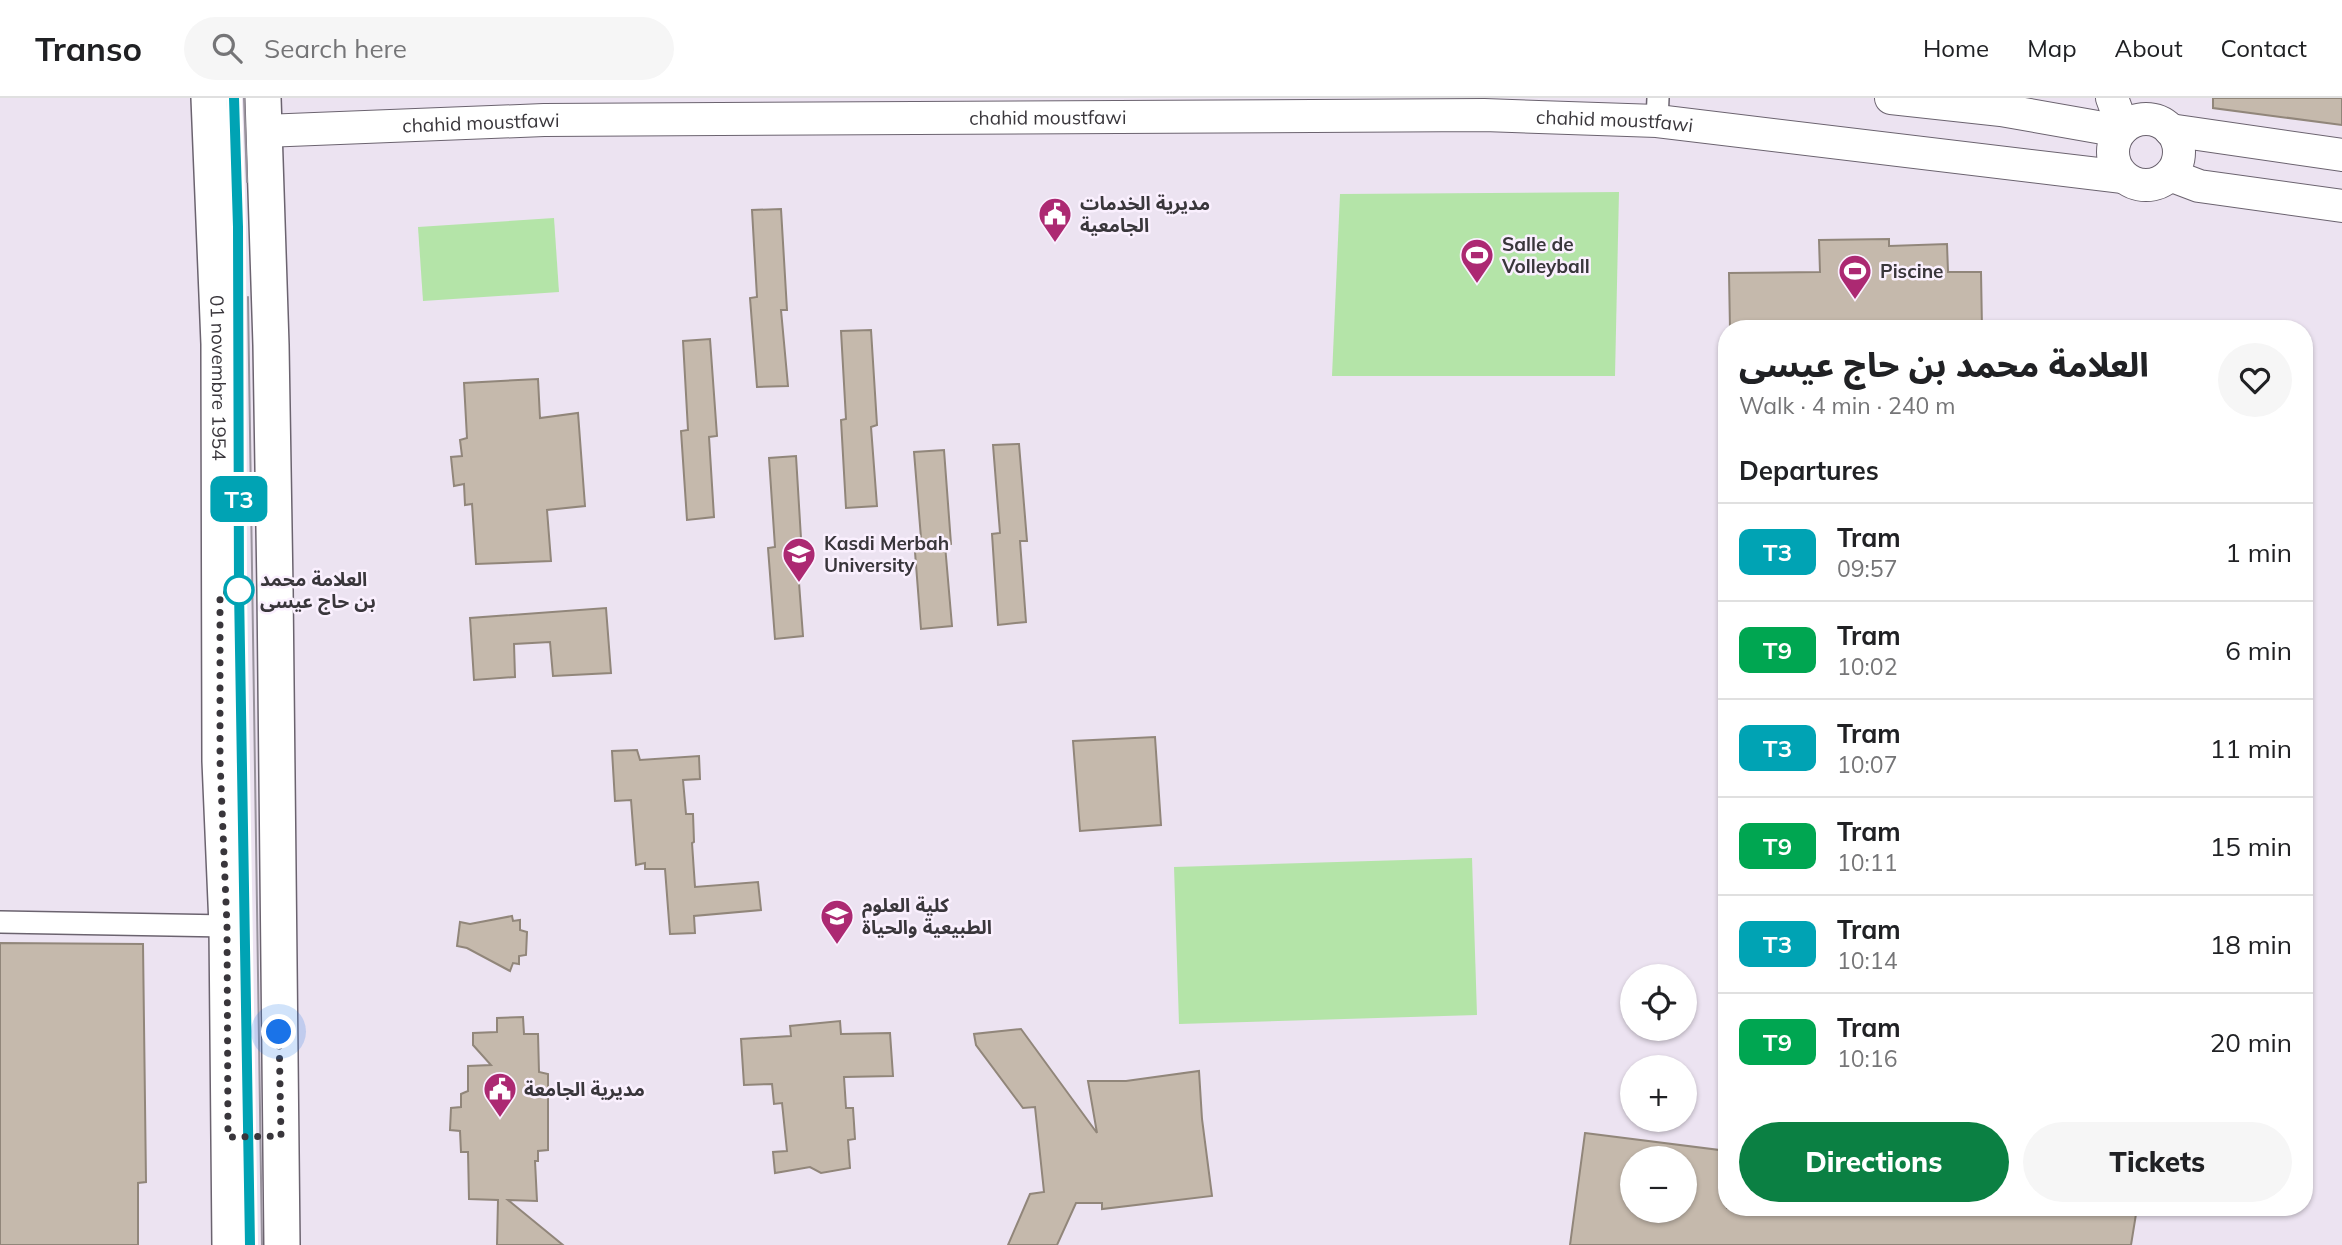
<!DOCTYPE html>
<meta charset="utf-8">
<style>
:root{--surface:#fff;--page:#f6f6f6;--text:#202124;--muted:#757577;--line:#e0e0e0;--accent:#0b8043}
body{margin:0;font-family:Mulish,"Noto Sans Arabic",sans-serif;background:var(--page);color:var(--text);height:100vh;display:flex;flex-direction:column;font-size:26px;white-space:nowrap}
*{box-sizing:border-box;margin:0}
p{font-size:23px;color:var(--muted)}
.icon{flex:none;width:38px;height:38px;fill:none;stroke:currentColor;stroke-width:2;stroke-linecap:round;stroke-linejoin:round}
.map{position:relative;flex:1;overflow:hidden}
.drawer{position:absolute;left:1718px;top:222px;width:595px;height:896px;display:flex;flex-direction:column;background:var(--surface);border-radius:28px;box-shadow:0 2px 5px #0004}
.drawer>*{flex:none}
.badge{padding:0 14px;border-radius:10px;font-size:24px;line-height:46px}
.tools{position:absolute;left:1620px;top:866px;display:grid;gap:14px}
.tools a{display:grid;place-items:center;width:77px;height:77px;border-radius:50%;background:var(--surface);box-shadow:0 2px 5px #0004;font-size:35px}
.you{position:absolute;width:35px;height:35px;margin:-18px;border:5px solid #fff;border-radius:50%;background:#1a73e8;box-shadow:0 0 0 10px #1a73e833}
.map>.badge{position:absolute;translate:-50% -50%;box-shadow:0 0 0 4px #fff}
h2{padding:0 21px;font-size:26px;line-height:63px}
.round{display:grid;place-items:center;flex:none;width:74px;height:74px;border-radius:37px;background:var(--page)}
.overview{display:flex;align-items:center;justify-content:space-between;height:119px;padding:0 21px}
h1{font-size:33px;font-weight:800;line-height:52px}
.primary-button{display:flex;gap:14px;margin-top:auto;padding:14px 21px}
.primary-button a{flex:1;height:80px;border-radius:42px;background:var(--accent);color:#fff;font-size:28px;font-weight:800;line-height:80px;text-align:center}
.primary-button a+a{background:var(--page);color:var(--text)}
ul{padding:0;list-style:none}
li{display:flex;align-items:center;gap:21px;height:98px;padding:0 21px;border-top:2px solid var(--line)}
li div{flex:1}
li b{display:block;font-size:26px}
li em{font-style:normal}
li .badge{min-width:77px;font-weight:700;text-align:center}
header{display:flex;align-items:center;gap:42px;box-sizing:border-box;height:98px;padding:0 35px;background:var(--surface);border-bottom:2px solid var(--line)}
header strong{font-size:33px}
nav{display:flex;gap:38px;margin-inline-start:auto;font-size:24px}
.search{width:490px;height:63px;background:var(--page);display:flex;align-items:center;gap:18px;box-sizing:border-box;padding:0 24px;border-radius:38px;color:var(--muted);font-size:26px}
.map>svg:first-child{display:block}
.green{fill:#b4e4a8}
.building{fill:#c5b9ac;stroke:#91867a;stroke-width:2;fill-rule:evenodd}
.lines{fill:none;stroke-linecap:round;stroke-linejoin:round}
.street-casing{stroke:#6b636f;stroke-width:24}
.secondary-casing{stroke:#6b636f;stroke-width:34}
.primary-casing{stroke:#6b636f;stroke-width:38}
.street{stroke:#fff;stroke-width:21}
.secondary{stroke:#fff;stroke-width:32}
.primary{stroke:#fff;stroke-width:35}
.tram{stroke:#99939d;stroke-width:2}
.line-casing{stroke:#fff;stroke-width:16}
.line{stroke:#00a3b4;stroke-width:10}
.walk{stroke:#39363b;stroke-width:7;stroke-dasharray:0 12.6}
.stop-dot{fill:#fff;stroke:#00a3b4;stroke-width:3.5}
.labels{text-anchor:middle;stroke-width:5;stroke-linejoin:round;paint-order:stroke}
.street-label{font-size:19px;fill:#39363b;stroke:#faf0fe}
.poi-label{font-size:19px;font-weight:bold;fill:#39363b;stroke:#faf0fe;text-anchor:start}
.stop-label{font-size:19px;font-weight:bold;fill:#39363b;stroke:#faf0fe;text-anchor:start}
</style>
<header>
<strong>Transo</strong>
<div class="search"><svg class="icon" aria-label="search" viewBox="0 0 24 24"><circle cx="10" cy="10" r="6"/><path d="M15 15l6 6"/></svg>Search here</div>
<nav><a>Home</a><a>Map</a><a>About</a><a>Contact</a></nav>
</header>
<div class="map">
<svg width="2342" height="1147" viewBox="0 0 2342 1147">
<rect width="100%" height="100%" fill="#ece3f1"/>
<g class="green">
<polygon points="1619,94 1615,278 1332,278 1340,96"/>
<polygon points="554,120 559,194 423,203 418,129"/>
<polygon points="1472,760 1477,917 1179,926 1174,769"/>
</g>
<g class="building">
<polygon points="2213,0 2342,0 2342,27 2213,10"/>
<polygon points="781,111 787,212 781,212 788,288 757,289 750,200 757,199 752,112"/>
<polygon points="1889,141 1889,148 1947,146 1948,174 1981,174 1982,231 1730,231 1729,175 1820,174 1819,142"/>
<polygon points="871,232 877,327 871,329 877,408 846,410 841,322 846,321 841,233"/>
<polygon points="710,241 717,338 709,339 714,419 687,422 681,333 688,332 683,243"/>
<polygon points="538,281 540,320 578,315 585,408 547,412 551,463 476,466 472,406 465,407 464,386 454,388 451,359 462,358 460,342 467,340 464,285"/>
<polygon points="1019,346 1027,443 1020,443 1026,524 998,527 992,436 1000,435 993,347"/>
<polygon points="944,352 951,446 945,447 952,528 921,531 914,441 921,440 914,354"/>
<polygon points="796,358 802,457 797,458 803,538 775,541 768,450 775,449 769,360"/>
<polygon points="606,510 611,575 553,578 550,544 514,546 515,579 474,582 470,520"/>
<polygon points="1155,639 1161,727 1080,733 1073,643"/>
<polygon points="637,652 640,662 699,658 700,681 683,682 686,716 693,716 694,744 692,745 695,789 758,784 761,812 694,818 695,835 670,836 665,771 645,771 645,765 636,767 631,702 615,703 612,653"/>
<polygon points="512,818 513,823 520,822 520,832 527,834 526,857 519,858 519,866 513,865 510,873 467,850 457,848 460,824 470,826"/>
<polygon points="0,845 143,846 146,1084 138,1085 138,1147 0,1147"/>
<polygon points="523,919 524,936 538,936 539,974 548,976 548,1052 538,1053 538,1063 535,1063 537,1103 508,1102 563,1147 497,1147 498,1102 469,1101 468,1054 461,1054 460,1033 450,1032 451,1010 461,1009 461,996 468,993 468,968 491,967 473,947 473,935 497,934 497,920"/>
<polygon points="840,923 841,936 890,935 893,978 844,979 846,1010 853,1010 855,1041 848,1042 850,1070 821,1075 810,1069 775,1075 773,1054 787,1053 782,1005 774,1006 772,986 744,987 741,941 791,938 790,928"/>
<polygon points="1021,931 1097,1035 1088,983 1126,983 1199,973 1202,1021 1212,1098 1102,1111 1102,1105 1076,1105 1057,1147 1008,1147 1030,1096 1044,1094 1035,1009 1023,1010 976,947 974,936"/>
<path d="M 1585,1035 L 1727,1053 L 1727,1110 L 2137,1110 L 2131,1147 L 1570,1147 ZM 1633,1060 L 1685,1060 L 1685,1113 L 1633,1113 Z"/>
</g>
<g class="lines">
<defs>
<g id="street">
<polyline points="1657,23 1658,0"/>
<polyline points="0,824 227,828"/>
</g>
<g id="secondary">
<polyline points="1891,0 2001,12 2120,33"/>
<polyline points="2112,0 2123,30"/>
<circle cx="2146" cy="54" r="33"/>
<polyline points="2170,32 2342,57"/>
<path id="s1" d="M 264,33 L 544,22 L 1484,17 L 1657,23 L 2123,79"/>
<polyline points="2170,77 2199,88 2342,108"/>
</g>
<g id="primary">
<path id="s2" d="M 209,0 L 219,246 L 220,663 L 227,828 L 230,1147"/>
<polyline points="263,0 271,247 275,491 282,1147"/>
</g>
</defs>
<use href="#street" class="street-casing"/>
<use href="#secondary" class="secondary-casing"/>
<use href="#primary" class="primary-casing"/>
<use href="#street" class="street"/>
<use href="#secondary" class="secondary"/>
<use href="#primary" class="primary"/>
<g class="tram">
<polyline points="234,0 238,129 239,492 250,1147"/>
<polyline points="244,0 247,84"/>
<polyline points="248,199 262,1147"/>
</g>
</g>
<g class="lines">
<defs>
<polyline id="line" points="234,0 238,129 239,492 250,1147"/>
</defs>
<use href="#line" class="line-casing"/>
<use href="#line" class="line"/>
<polyline class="walk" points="239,492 220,496 220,663 227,828 228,1039 281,1038 279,934"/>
</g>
<defs>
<symbol id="civic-pin" viewBox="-11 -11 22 30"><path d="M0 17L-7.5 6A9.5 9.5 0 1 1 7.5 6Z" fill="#ac2972" stroke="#faf0fe"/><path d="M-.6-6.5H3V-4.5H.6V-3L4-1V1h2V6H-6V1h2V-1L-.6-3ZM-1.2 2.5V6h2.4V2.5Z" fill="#fff"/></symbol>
<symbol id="stadium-pin" viewBox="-11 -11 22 30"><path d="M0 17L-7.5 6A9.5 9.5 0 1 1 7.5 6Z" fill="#ac2972" stroke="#faf0fe"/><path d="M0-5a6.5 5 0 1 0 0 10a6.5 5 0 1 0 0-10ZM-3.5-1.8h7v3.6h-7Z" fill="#fff"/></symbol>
<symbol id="university-pin" viewBox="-11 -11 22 30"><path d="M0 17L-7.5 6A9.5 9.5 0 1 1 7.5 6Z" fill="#ac2972" stroke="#faf0fe"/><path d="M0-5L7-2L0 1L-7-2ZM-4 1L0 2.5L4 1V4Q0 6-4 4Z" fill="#fff"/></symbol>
</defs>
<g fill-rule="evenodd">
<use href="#civic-pin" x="1036" y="97" width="38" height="52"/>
<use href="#stadium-pin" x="1458" y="138" width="38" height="52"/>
<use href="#stadium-pin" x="1836" y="154" width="38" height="52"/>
<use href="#university-pin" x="780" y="437" width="38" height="52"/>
<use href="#university-pin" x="818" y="799" width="38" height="52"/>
<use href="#civic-pin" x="481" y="972" width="38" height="52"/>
</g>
<circle class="stop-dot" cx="239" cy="492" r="14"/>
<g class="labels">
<g class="street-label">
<text dy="7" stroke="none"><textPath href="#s1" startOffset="784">chahid moustfawi</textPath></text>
<text dy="7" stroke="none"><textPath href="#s1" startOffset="1351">chahid moustfawi</textPath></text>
<text dy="7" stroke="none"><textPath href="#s1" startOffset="217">chahid moustfawi</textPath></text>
<text dy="7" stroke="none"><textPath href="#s2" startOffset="280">01 novembre 1954</textPath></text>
</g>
<g class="poi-label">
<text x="1080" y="112">مديرية الخدمات<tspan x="1080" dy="22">الجامعية</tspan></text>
<text x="1502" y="153">Salle de<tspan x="1502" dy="22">Volleyball</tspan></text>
<text x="1880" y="180">Piscine</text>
<text x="824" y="452">Kasdi Merbah<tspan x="824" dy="22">University</tspan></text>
<text x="862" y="814">كلية العلوم<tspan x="862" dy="22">الطبيعية والحياة</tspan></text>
<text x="524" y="998">مديرية الجامعة</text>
</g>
<g class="stop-label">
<text x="260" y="488">العلامة محمد<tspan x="260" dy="22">بن حاج عيسى</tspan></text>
</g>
</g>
</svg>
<div class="tools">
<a><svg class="icon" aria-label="locate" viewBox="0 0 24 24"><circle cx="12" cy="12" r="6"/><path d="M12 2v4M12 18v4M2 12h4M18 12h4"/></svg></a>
<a>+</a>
<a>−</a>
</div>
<div class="you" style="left:279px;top:934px"></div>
<b class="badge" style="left:239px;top:401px;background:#00a3b4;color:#fff">T3</b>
<section class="drawer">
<div class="overview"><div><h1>العلامة محمد بن حاج عيسى</h1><p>Walk · 4 min · 240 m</p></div><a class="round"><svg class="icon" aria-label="heart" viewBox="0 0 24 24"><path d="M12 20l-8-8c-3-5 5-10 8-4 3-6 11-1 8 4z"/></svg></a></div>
<h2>Departures</h2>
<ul>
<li><span class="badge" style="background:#00a3b4;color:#fff">T3</span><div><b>Tram</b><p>09:57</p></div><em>1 min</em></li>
<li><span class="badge" style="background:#00a651;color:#fff">T9</span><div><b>Tram</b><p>10:02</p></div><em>6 min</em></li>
<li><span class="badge" style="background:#00a3b4;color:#fff">T3</span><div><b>Tram</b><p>10:07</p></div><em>11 min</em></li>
<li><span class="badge" style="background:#00a651;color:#fff">T9</span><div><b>Tram</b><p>10:11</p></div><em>15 min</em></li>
<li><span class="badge" style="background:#00a3b4;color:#fff">T3</span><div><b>Tram</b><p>10:14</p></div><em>18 min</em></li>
<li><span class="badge" style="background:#00a651;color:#fff">T9</span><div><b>Tram</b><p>10:16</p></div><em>20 min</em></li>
</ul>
<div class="primary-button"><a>Directions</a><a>Tickets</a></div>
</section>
</div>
